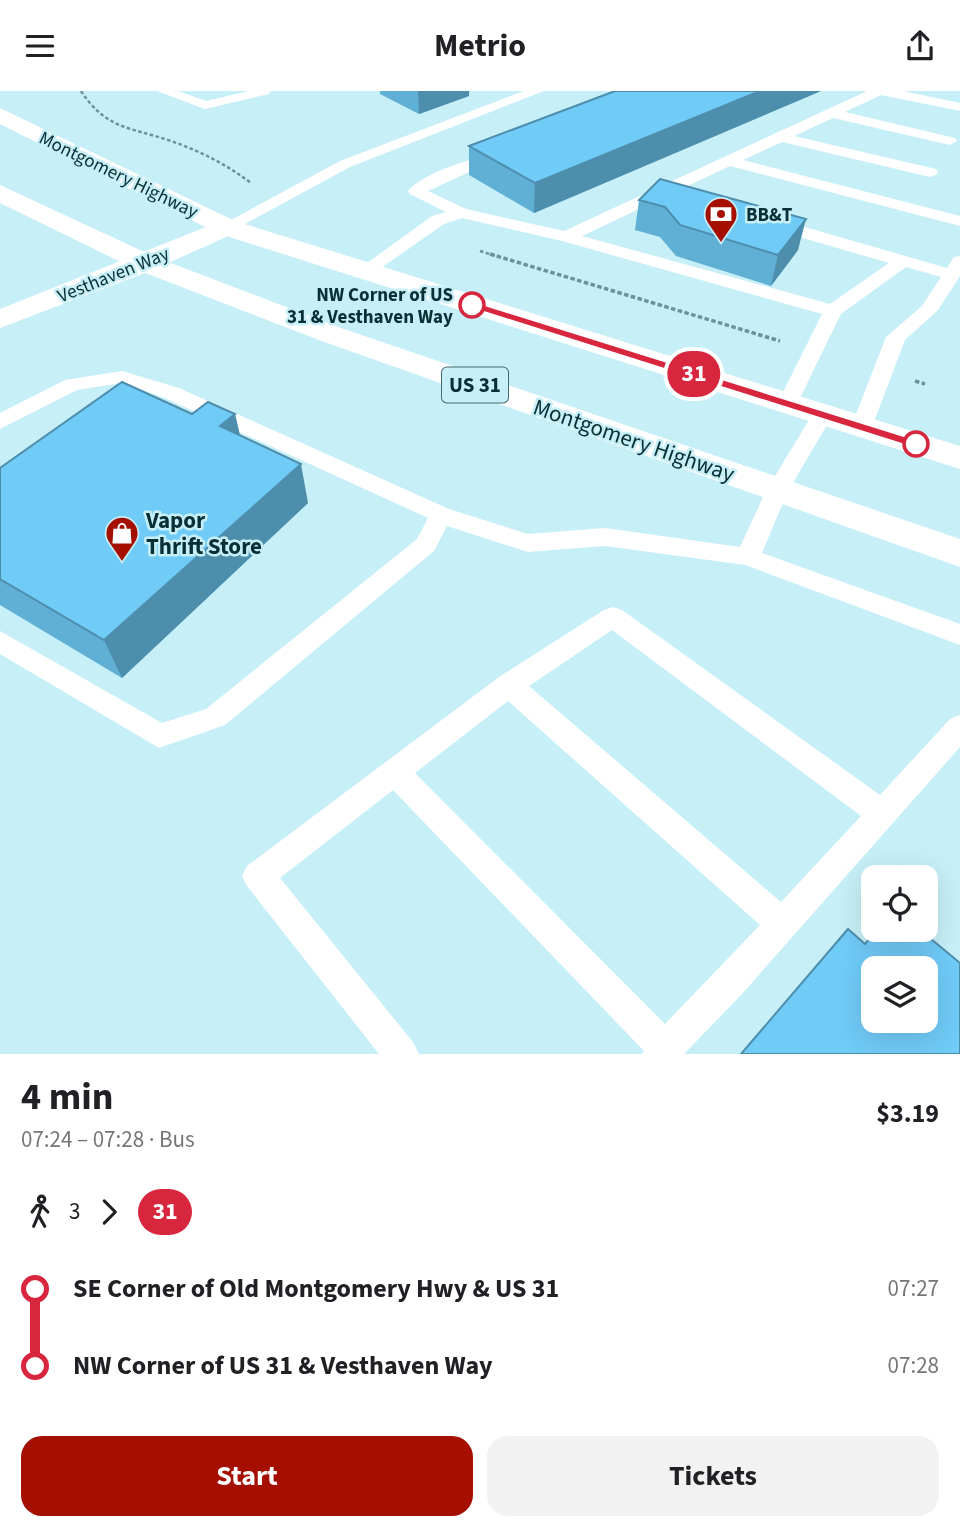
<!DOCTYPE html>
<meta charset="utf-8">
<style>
:root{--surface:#fff;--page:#f2f2f2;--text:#202124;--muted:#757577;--accent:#a40f00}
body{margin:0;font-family:"Source Sans 3",sans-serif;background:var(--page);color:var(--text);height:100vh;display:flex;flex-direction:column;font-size:26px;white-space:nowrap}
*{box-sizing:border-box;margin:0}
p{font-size:23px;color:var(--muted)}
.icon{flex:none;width:38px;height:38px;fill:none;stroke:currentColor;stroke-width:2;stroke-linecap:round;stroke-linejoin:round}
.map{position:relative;height:963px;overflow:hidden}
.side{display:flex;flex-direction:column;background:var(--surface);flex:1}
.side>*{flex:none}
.badge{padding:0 14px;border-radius:23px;font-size:24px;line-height:46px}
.buttons{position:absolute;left:861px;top:774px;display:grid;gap:14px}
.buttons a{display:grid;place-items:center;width:77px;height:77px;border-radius:14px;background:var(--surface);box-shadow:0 7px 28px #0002;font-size:35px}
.map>.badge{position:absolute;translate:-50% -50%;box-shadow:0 0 0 4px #fff}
.legs{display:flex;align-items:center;gap:10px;height:77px;padding:0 21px;font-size:23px}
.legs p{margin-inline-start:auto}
.overview{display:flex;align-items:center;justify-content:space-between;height:119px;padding:0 21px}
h1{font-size:38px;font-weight:700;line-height:52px}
.cta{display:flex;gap:14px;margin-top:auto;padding:14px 21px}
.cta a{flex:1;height:80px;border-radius:21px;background:var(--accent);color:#fff;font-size:28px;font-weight:700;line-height:80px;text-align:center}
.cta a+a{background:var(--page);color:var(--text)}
ul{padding:0 21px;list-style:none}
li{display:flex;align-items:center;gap:24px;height:77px;font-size:26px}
li i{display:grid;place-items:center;width:10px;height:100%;margin:0 9px;background:currentColor}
li i::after{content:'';width:18px;height:18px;margin:-9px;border:5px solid;border-radius:50%;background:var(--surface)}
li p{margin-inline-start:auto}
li:first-child i{background:linear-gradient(#0000 50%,currentColor 0)}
li:last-child i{background:linear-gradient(currentColor 50%,#0000 0)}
header{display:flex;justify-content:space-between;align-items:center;height:91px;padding:0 21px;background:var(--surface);font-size:32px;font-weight:700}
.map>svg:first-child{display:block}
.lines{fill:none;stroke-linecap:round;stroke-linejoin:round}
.path-far1{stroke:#6b929a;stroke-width:2.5;stroke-dasharray:3.5 2.5;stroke-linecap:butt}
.path{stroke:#6b929a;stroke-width:3.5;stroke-dasharray:4.5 2.5;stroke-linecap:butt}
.service{fill:#fff;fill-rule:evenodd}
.minor{fill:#fff;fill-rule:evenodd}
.primary{fill:#fff;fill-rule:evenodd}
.wall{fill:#60afd4}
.shaded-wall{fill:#4e8ead}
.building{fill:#70cbf7;stroke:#4e8ead;stroke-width:2;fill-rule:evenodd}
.line-1{fill:#d7263d;stroke:#fff;stroke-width:2}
.stop-1-dot{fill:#fff;stroke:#d7263d;stroke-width:3.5}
.labels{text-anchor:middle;stroke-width:5;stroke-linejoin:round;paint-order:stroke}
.far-street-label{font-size:19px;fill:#092f36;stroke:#c7eff7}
.far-poi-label{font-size:19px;font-weight:bold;fill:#092f36;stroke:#c7eff7;text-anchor:start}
.far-stop-label{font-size:19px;font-weight:bold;fill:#092f36;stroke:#c7eff7;text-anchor:end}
.shield{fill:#c7eff7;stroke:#426970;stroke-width:2}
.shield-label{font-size:21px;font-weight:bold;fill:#092f36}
.street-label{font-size:23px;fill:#092f36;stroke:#c7eff7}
.poi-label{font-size:23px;font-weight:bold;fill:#092f36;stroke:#c7eff7;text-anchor:start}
</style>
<header><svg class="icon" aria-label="menu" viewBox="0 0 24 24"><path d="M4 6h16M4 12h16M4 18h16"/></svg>Metrio<svg class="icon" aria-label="share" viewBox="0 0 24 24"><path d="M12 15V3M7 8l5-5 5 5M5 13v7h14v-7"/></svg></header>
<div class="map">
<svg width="960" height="963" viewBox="0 0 960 963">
<rect width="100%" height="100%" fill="#c7eff7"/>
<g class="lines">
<g class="path-far1">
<path d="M 81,0 C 106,38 129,36 168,49 C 198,59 226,73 251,92"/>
<polyline points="480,160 496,165"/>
</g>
<g class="path">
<polyline points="490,163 780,250"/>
<polyline points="915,290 925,293"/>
</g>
<g class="service">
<polygon points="157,0 178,0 206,10 249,0 271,0 269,3 205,18"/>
<polygon points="524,0 544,0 350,76 232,140 220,140 218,136 340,70"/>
<path d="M 867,0 L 903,0 L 960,12 L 960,20 L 881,4 L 845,21 L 955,47 L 957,50 L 950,54 L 833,27 L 794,45 L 936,78 L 938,81 L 936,84 L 930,86 L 782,51 L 743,69 L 960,125 L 960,135 L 730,75 L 582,145 L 830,213 L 889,172 L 765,136 L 763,132 L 765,128 L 777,128 L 947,177 L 954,166 L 960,165 L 960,185 L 938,219 L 905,249 L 870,341 L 854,341 L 851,336 L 886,246 L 922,215 L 941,186 L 906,176 L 841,223 L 797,313 L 794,318 L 780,318 L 777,313 L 822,223 L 562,150 L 462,127 L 444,133 L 371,184 L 359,184 L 356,180 L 432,125 L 446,121 L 410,103 L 408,100 C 427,79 467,71 493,61 L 498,59 L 506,64 L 428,100 L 466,118 L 564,140 Z"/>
<polygon points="122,280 179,297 449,418 528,443 605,437 740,456 766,400 815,319 829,319 833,324 788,400 762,462 960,533 960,554 745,474 605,455 528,461 447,435 434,460 225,634 159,657 0,563 0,540 162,632 206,618 417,448 428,427 165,307 121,292 77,299 0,338 0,322 65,289"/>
<path d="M 613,516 L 622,519 L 880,704 L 950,628 L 960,624 L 960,656 L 742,903 L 684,963 L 642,963 L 644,960 L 393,699 L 280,787 L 413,951 L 419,963 L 379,963 L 247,795 L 242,785 L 247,775 L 499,586 L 604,519 ZM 612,539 L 861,725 L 781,811 L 529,595 ZM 508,610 L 760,834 L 665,933 L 415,682 Z"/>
</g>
<polygon class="minor" points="226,128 235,130 239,136 235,142 155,178 0,237 0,218"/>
<g class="primary">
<polygon points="0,17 235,130 960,355 960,378 217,142 0,33"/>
<polygon points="0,94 155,166 341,237 960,448 960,476 319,249 135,178 0,112"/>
</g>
</g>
<g class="wall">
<polygon points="380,0 469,0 469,5 419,23 380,3"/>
<polygon points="615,0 821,0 534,122 469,84 469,55"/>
<polygon points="660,88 798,159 771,195 676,165 660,146 635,139 639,109"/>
<polygon points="235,323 240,344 308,412 122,587 0,514 0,377"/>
</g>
<g class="shaded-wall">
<polygon points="418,0 469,0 469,5 419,23"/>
<polygon points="760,0 821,0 534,122 535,92"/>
<polygon points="806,128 798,159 771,195 778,164"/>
<polygon points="235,323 244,363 220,335"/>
<polygon points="301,373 308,412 122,587 104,549"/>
</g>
<g class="building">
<polygon points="615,0 760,0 535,92 469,55"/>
<polygon points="660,88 806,128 778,164 680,134 665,116 639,109"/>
<polygon points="122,291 192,323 208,311 235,323 220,335 301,373 104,549 0,488 0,377"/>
<path d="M 848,838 L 865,853 L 878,838 L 919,838 L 960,872 L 960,963 L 741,963 ZM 873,877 L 926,877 L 926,929 L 873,929 Z"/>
</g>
<polygon class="line-1" points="472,210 920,350 922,353 916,357 911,356 468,216 467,214"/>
<defs>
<symbol id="bank-pin" viewBox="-11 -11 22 30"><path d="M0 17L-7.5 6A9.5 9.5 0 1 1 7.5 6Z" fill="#a40f00" stroke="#c7eff7"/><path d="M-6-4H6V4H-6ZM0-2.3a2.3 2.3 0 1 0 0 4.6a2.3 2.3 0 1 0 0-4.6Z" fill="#fff"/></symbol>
<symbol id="shop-pin" viewBox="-11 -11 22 30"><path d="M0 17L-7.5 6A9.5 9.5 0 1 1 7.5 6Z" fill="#a40f00" stroke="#c7eff7"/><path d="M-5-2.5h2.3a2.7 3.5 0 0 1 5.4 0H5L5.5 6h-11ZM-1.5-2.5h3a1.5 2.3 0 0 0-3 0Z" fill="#fff"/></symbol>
</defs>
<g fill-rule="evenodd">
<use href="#bank-pin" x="702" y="104" width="38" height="52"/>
<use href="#shop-pin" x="103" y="423" width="38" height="52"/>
</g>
<g class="stop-1-dot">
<circle cx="472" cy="214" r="12"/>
<circle cx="916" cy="353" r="12"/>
</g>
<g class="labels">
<g class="far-street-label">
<text transform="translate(119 83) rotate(26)" y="7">Montgomery Highway</text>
<text transform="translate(113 183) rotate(-22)" y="7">Vesthaven Way</text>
</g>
<g class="far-poi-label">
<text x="746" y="130">BB&amp;T</text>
</g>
<g class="far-stop-label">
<text x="453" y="210">NW Corner of US<tspan x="453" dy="22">31 &amp; Vesthaven Way</tspan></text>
</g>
<rect class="shield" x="442" y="276.5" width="66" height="35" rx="5"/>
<g class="shield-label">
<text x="475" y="301">US 31</text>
</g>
<g class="street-label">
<text transform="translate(634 349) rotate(19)" y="8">Montgomery Highway</text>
</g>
<g class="poi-label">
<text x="146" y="437">Vapor<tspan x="146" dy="26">Thrift Store</tspan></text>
</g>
</g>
</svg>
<div class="buttons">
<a><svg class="icon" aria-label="locate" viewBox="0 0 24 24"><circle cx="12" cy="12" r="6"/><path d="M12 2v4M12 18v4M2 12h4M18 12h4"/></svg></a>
<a><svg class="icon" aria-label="layers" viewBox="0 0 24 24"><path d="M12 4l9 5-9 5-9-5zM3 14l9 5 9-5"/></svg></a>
</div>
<b class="badge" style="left:694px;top:283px;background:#d7263d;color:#fff">31</b>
</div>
<section class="side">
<div class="overview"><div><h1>4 min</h1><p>07:24 – 07:28 · Bus</p></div><b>$3.19</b></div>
<div class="legs"><svg class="icon" aria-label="walk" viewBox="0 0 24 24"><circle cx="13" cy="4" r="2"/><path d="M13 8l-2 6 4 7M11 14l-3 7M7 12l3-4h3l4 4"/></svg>3<svg class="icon" aria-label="forward" viewBox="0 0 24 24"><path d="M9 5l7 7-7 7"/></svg><b class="badge" style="background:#d7263d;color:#fff">31</b></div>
<ul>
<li><i style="color:#d7263d"></i><b>SE Corner of Old Montgomery Hwy &amp; US 31</b><p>07:27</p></li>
<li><i style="color:#d7263d"></i><b>NW Corner of US 31 &amp; Vesthaven Way</b><p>07:28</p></li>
</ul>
<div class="cta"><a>Start</a><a>Tickets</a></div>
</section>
